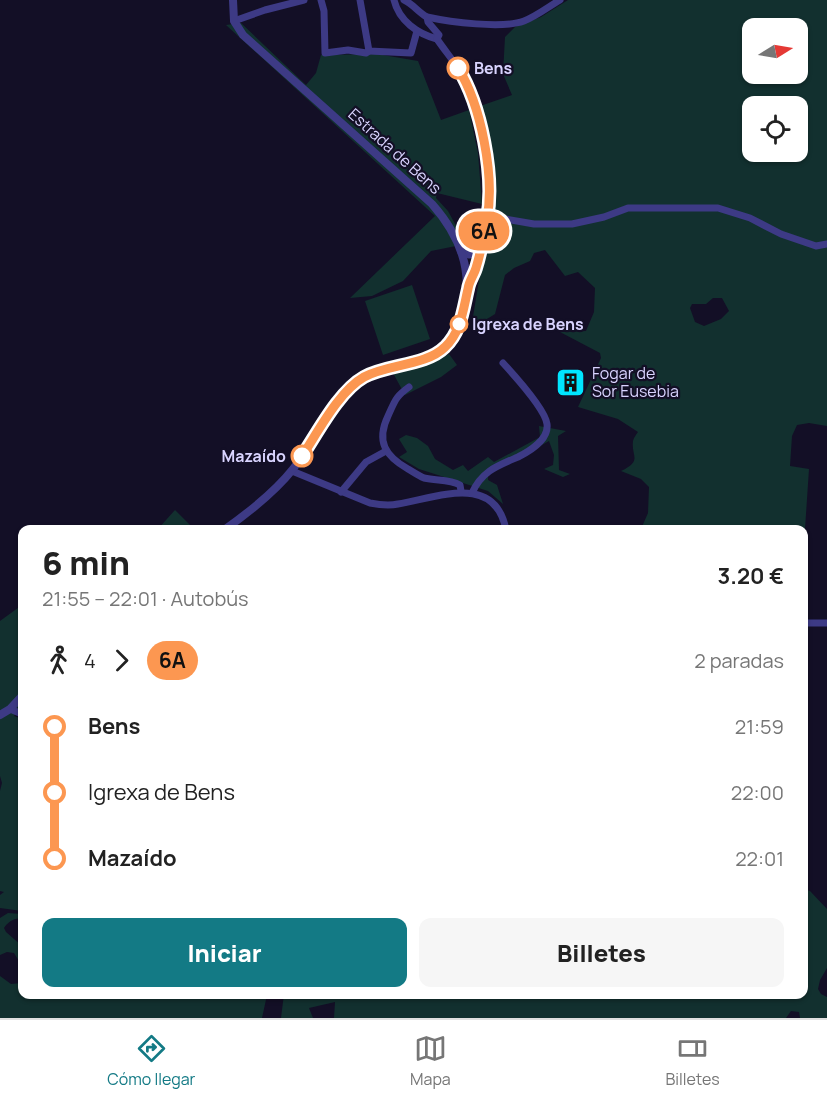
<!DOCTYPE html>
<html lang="es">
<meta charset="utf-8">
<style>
:root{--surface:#fff;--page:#f6f6f6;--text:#222;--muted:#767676;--line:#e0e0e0;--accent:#137a85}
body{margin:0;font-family:Manrope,sans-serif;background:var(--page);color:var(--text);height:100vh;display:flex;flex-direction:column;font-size:22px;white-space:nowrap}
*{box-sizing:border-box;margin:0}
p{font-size:20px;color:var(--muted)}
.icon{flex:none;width:33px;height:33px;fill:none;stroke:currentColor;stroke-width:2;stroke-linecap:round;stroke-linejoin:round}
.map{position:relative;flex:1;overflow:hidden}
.panel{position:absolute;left:18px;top:525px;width:790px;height:474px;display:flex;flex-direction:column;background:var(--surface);border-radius:12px;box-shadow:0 2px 4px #0004}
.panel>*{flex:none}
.badge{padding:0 12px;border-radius:20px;font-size:21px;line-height:39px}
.needle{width:39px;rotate:79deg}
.fabs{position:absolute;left:742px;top:18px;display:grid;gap:12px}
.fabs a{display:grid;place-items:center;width:66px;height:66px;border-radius:12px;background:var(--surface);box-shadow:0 2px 4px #0004;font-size:30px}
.map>.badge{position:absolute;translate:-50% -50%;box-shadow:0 0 0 3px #fff}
.legs{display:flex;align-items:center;gap:9px;height:66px;padding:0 24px;font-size:20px}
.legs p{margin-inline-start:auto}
.headline{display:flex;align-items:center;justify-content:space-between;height:102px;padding:0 24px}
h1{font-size:33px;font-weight:800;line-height:45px}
.primary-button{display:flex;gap:12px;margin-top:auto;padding:12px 24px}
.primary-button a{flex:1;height:69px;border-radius:12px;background:var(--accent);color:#fff;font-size:24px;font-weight:800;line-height:69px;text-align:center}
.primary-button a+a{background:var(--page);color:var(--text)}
ul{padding:0 24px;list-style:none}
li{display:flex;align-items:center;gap:21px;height:66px;font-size:22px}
li i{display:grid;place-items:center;width:9px;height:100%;margin:0 8px;background:currentColor}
li i::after{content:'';width:15px;height:15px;margin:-8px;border:4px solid;border-radius:50%;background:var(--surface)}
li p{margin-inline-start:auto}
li:first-child i{background:linear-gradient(#0000 50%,currentColor 0)}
li:last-child i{background:linear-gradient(currentColor 50%,#0000 0)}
.tab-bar{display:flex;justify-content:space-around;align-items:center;height:84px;border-top:2px solid var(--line);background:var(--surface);font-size:16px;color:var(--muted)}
.tab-bar a{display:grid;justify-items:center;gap:3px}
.tab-bar .selected{color:var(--accent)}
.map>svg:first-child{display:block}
.green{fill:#12302f;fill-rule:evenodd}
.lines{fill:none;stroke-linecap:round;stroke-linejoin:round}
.minor{stroke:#3d3a85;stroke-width:7}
.tertiary{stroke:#3d3a85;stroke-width:8}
.line-1-casing{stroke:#fff;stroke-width:14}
.line-1{stroke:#fc9751;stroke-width:9}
.stop-1-dot{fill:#fff;stroke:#fc9751;stroke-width:3}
.labels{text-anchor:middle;stroke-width:4.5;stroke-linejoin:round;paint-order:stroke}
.stop-label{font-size:16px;font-weight:bold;fill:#d9d4ff;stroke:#130f26;text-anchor:start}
.street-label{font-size:16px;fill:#d9d4ff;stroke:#130f26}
.poi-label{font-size:16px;fill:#d9d4ff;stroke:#130f26;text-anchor:start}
</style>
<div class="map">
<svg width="827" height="1018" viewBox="0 0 827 1018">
<rect width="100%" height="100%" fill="#130f26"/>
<g class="green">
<path d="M 568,0 L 827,0 L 827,426 L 809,423 L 797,425 L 792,436 L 790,466 L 809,469 L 804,544 L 804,530 L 641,529 L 648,513 L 649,487 L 641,479 L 621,471 C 643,460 631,457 633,441 C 634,437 636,435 638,432 L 618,419 L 578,407 L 601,358 L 600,353 L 560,332 L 586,331 L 594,312 L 595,288 L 578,272 L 565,276 L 545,250 L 534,253 L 530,261 L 514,268 L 505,275 L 495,314 L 471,329 L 479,280 L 488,251 L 486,245 C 500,198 496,152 480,106 L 512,95 L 503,74 L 505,37 L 515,27 L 541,17 ZM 753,28 L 798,28 L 798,74 L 753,74 ZM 753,106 L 798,106 L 798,152 L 753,152 ZM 713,298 L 722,298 L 729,311 L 721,319 L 704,326 L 695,322 L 690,308 L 692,304 L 706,304 Z"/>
<polygon points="241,23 306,85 316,73 321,55 377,54 418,61 441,120 469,110 478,153 482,204 437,193 436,198 448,211 466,244 431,251 403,281 372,296 350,298 435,216 226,25"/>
<polygon points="412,285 430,339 383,355 365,301"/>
<polygon points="449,354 457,365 441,377 405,395 393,373 431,362"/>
<polygon points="539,426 566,431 558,436 559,470 570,474 563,477 544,469 553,465 554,455 549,441 488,475 488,480 497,485 503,504 488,491 419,469 399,457 407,452 399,439 406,435 417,438 428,446 435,459 453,470 463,465 468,471 488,457 494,462 540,437"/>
<polygon points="175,510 194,529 158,529"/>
<polygon points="22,605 22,705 14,716 22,719 22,911 0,908 0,895 4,892 0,891 0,791 2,783 0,776 0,621"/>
<polygon points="804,889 810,891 827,909 827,968 820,980 818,989 821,994 827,997 827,1018 800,1018 799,1012 791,1011 786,1018 334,1018 335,1002 309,1008 313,1018 281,1018 284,994 804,994"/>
<path d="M 8,913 L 22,914 L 22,919 C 15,917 8,922 4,928 L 6,932 L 22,946 L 22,966 L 14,953 L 7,952 L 0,955 L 0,918 Z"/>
<polygon points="0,976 11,984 22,983 22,994 267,995 262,1018 0,1018"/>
</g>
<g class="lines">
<g class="minor">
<polyline points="321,0 324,11 325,53 348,50 366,53 369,51"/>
<polyline points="360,0 369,51 411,53 417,31"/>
<path d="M 394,0 C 399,21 418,34 437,39"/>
<path d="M 404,0 C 413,4 418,12 427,17 C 450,22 502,29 524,21 C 537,16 548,7 560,0"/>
<path d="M 427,17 L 428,22 L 439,35 L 437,39 C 445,51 454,61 461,73 C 496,136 496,221 468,287"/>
<polyline points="234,21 265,10 304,0"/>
<polyline points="488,216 534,224 572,224 604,217 628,208 718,208 750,218 781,234 816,246 827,244"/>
<polyline points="461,252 469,255 479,253"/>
<path d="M 409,387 C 395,397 395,401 388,416 C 376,441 385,456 408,469 C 413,472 419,476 424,478 C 437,481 449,479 460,485 L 461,491"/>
<path d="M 292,471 L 370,503 C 380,505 389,506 398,504 C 436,498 495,472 506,530"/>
<polyline points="341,492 366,462 386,451"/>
<path d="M 472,493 C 482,471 497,466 518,457 C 530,451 549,439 547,424 C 545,409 514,375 503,363"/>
<polyline points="804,623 827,623"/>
<polyline points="10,709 22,714"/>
</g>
<g class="tertiary">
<path d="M 224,530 C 248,513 274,493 293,469 C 313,443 329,412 351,387 C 371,365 413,366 439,351 C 451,345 456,334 460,322 C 476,278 462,238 432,204 L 243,35 L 234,21 L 233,0"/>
<polyline points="0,715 10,709 22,696"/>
</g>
</g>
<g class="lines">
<defs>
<path id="line-1" d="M 302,456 C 318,432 339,391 364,377 C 387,364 426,366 445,347 C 461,332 463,310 468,289 C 469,281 474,275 476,268 C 481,252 484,235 487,219 C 495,176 481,105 458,68"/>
</defs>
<use href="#line-1" class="line-1-casing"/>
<use href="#line-1" class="line-1"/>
</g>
<defs>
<symbol id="building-square" viewBox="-11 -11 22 22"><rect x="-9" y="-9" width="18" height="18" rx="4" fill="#00e5ff" stroke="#130f26"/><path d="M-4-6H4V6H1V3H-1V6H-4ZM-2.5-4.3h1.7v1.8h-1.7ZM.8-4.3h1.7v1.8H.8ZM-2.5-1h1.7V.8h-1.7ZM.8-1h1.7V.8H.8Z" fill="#111"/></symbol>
</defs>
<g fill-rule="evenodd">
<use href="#building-square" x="554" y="366" width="33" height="33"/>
</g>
<g class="stop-1-dot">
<circle cx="458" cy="68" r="10"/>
<circle cx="459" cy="324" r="8"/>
<circle cx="302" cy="456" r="10"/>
</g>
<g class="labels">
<g class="stop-label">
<text x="474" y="74">Bens</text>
<text x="472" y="330">Igrexa de Bens</text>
<text x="286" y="462" text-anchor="end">Mazaído</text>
</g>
<g class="street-label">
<text transform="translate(395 151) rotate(42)" y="6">Estrada de Bens</text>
</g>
<g class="poi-label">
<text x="592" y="379">Fogar de<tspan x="592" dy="18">Sor Eusebia</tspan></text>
</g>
</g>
</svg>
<div class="fabs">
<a><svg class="needle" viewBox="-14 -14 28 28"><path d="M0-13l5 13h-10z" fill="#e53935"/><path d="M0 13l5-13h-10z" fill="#767676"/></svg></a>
<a><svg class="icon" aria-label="locate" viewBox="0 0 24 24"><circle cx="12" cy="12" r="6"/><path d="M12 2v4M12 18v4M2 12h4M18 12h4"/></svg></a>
</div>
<b class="badge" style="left:484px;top:231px;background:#fc9751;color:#111">6A</b>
<section class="panel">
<div class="headline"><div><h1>6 min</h1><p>21:55 – 22:01 · Autobús</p></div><b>3.20 €</b></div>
<div class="legs"><svg class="icon" aria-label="walk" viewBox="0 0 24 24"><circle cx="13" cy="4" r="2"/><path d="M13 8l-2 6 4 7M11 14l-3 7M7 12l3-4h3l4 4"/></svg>4<svg class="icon" aria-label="forward" viewBox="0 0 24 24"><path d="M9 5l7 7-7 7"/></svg><b class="badge" style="background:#fc9751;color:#111">6A</b><p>2 paradas</p></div>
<ul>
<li><i style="color:#fc9751"></i><b>Bens</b><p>21:59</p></li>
<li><i style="color:#fc9751"></i><span>Igrexa de Bens</span><p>22:00</p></li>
<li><i style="color:#fc9751"></i><b>Mazaído</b><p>22:01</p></li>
</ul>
<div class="primary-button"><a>Iniciar</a><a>Billetes</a></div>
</section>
</div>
<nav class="tab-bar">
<a class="selected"><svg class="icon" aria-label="directions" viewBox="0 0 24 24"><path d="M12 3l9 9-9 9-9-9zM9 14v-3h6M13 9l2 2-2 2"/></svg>Cómo llegar</a>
<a><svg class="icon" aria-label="map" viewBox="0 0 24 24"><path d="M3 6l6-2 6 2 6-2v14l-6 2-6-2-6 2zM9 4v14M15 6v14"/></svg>Mapa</a>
<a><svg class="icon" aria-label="tickets" viewBox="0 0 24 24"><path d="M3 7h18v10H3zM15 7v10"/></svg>Billetes</a>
</nav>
